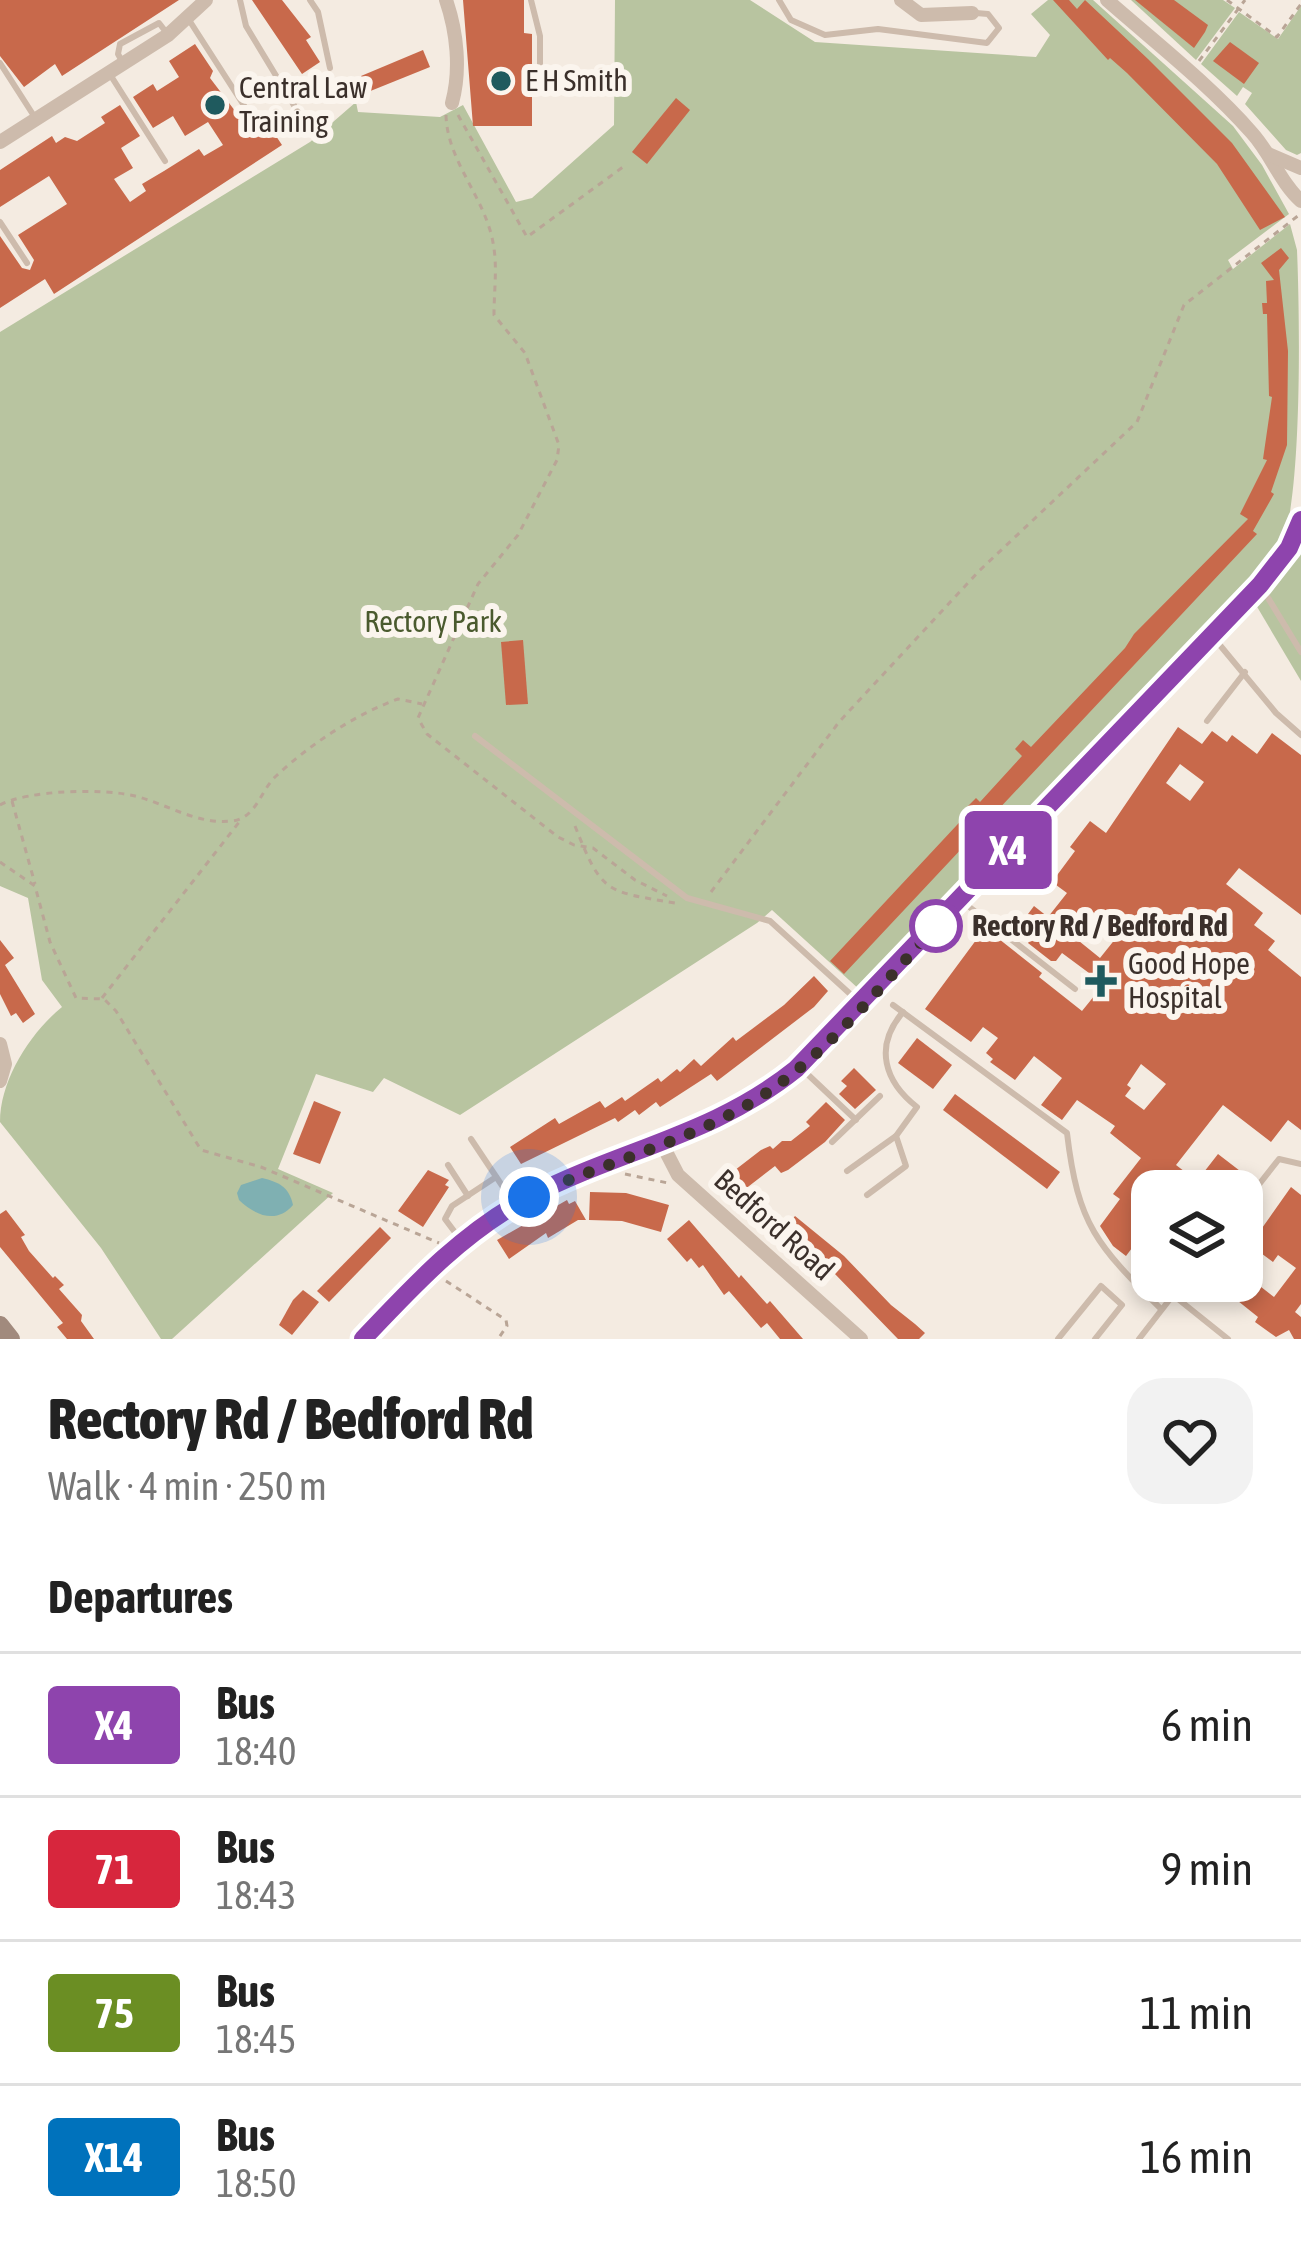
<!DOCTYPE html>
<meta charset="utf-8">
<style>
:root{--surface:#fff;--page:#f2f2f2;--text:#222;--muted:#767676;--line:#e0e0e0}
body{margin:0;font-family:"Asap Condensed",sans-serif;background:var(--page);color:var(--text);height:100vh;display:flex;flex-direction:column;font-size:45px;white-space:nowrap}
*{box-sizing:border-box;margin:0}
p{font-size:39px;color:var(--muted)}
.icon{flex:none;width:66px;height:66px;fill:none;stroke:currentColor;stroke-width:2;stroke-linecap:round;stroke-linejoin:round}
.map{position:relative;height:1339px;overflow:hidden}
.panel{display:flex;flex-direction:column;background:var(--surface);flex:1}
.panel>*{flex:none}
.badge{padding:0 24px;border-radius:9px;font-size:42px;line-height:78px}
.fabs{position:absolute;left:1131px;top:1170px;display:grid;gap:24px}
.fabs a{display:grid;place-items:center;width:132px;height:132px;border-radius:24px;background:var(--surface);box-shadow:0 6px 18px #0003;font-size:60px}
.you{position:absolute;width:60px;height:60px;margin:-30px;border:9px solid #fff;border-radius:50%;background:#1a73e8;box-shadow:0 0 0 18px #1a73e833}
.map>.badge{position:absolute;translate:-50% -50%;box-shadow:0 0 0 6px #fff}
h2{padding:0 48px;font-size:45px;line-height:108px}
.round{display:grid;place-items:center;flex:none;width:126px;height:126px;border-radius:36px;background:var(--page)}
.overview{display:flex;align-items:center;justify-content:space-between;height:204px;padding:0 48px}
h1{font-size:57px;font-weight:800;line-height:90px}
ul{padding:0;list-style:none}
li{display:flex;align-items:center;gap:36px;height:144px;padding:0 48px;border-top:3px solid var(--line)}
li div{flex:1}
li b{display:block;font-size:45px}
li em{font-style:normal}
li .badge{min-width:132px;font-weight:700;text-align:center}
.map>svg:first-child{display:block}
.green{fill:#b8c4a0}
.water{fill:#7fb0b2}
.building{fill:#c8694b;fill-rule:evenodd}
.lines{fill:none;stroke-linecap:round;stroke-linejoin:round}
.path{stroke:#b9a596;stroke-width:3;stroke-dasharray:6 6;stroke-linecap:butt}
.lane{stroke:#cdbbac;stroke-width:6}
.street{stroke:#cdbbac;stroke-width:14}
.secondary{stroke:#a18a7d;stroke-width:18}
.line-casing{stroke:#fff;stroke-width:27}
.line{stroke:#8e44ad;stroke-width:18}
.walk{stroke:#3b302b;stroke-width:12;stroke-dasharray:0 21.6}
.poi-dot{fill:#1f5a5e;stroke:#fbf5ee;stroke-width:4.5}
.stop-dot{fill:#fff;stroke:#8e44ad;stroke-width:6}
.labels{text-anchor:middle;stroke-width:12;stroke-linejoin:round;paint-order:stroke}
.poi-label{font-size:30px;fill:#3b302b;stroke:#fbf5ee;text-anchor:start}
.park-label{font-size:30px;fill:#4a5a2e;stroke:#fbf5ee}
.stop-label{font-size:30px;font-weight:bold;fill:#3b302b;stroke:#fbf5ee;text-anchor:start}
.street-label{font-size:30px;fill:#3b302b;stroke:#fbf5ee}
</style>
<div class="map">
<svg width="1301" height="1339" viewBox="0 0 1301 1339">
<rect width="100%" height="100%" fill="#f4ebe1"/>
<g class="green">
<path d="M 615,0 L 750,0 L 815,42 L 1036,57 L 1050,35 L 1031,14 L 1048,0 L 1093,0 L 1233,126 L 1262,165 L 1289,214 L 1228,260 L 1233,269 L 1290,224 L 1297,250 C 1300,322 1301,458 1288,523 C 1280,544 1265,561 1251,577 L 860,990 L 772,910 L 757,923 L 460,1115 L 384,1078 L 373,1092 L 316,1074 L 278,1169 L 333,1193 L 172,1339 L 161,1339 L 101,1248 L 0,1122 C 0,1080 30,1033 62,1007 L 42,980 L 28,898 L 0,886 L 0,332 L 310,142 L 356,102 L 358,112 L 440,117 L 463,105 L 516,202 L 532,198 L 614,125 Z"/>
<polygon points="1131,0 1223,0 1235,8 1196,60"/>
<polygon points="1301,6 1301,153 1297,155 1286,150 1245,104 1252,93 1243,87 1237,96 1201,64 1239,12 1278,39"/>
<polygon points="1301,551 1301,681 1256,605"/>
</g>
<path class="water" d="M 262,1178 C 279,1182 289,1187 293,1205 C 277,1224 256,1216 239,1200 L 237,1193 L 241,1185 Z"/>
<g class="building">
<polygon points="0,0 179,0 62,76 55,64 24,87 0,56"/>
<polygon points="252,0 282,0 311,37 306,40 320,62 302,74"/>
<polygon points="463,0 524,0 524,33 532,34 532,126 473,126"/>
<polygon points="1053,0 1069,0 1077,9 1085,0 1148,59 1232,143 1285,217 1260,230 1217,164 1127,73 1110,58 1108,60"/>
<polygon points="1135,0 1174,0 1208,25 1205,32 1194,48"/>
<polygon points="1230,42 1259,63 1244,84 1213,61"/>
<polygon points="195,44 213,71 210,78 248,128 264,118 282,145 54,294 45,279 0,308 0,236 22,268 30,270 34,260 18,235 67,204 49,176 0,207 0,170 52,136 56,143 65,137 77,141 105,123 101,117 120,105 140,136 121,148 133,168 114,179 130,202 146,191 142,184 164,171 199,149 204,156 223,145 208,122 185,136 173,116 153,128 133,97 153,84 157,91 179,77 169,61"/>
<polygon points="423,50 430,67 368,92 361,76"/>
<polygon points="676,98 690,110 647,164 632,152"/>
<polygon points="1281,248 1289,258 1279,270 1288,351 1287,445 1271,492 1274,494 1253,531 1257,534 844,974 830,961 970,811 966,808 976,798 980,802 1022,756 1015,749 1023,740 1031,747 1125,648 1134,634 1248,519 1240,514 1267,460 1263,459 1272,397 1269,396 1267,314 1263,314 1262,303 1267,303 1266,281 1274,280 1261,263"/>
<polygon points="523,640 528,704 506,705 501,642"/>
<path d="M 1178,727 L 1202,744 L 1212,731 L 1227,742 L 1232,735 L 1257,754 L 1272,733 L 1301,755 L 1301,915 L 1239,868 L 1226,884 L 1263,913 L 1254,925 L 1275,941 L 1268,950 L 1301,977 L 1301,1130 L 1288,1120 L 1271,1142 L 1223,1105 L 1176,1165 L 1197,1181 L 1218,1154 L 1244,1174 L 1231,1191 L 1186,1191 L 1175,1183 L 1169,1191 L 1152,1191 L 1152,1263 L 1132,1248 L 1126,1256 L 1113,1246 L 1100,1226 L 1120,1199 L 1113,1194 L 1141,1158 L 1110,1133 L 1115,1126 L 1077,1100 L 1062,1120 L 1041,1105 L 1062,1078 L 1034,1056 L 1015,1080 L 990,1062 L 993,1059 L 986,1053 L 998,1038 L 983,1027 L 971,1042 L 925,1009 L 985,928 L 1042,973 L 1039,977 L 1082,1011 L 1099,990 L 1086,979 L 1089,973 L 1062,953 L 1056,961 L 1051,961 L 1028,943 L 1036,933 L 1022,922 L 1034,906 L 1048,917 L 1067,893 L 1052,882 L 1075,851 L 1070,847 L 1090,821 L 1106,833 ZM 1180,764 L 1204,782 L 1190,801 L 1166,783 ZM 1093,912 L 1120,933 L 1100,958 L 1074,937 ZM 1141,1064 L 1166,1084 L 1144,1110 L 1125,1096 L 1131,1088 L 1127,1085 Z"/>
<polygon points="0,940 14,958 5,965 35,1014 23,1023 16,1013 11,1016 0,994"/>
<polygon points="814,976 828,991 814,1007 721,1078 717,1081 711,1074 660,1107 656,1102 639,1115 635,1110 618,1122 615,1118 521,1164 510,1147 555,1118 559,1124 600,1101 605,1108 622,1097 625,1101 658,1078 661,1082 677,1069 680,1072 694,1059 701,1066 733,1037 736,1041 784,1005"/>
<polygon points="917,1038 952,1065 933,1089 898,1063"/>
<polygon points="854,1068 876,1090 855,1109 839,1094 847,1086 841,1081"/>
<polygon points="955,1094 1060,1172 1047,1189 943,1110"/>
<polygon points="314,1101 341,1112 320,1164 293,1154"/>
<polygon points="826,1102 845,1120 825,1142 788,1170 781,1173 775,1166 740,1193 726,1177 761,1150 770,1146 773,1149 782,1141 791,1141 810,1126 806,1122"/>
<polygon points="428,1170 449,1180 445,1185 449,1187 423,1227 398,1211"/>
<polygon points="1291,1187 1301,1195 1301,1304 1295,1312 1301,1317 1301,1339 1294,1339 1289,1330 1276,1337 1255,1322 1258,1317 1213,1281 1242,1281 1242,1272 1274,1297 1296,1268 1278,1255 1273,1262 1250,1245"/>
<polygon points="590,1192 626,1193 669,1205 661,1232 622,1221 589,1220"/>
<polygon points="567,1200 569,1204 575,1201 586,1220 578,1220 548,1238 546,1233 509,1259 497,1240"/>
<polygon points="6,1210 25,1235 21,1237 29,1251 53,1278 55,1276 64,1285 59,1289 82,1315 81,1321 94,1339 67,1339 57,1327 63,1323 0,1247 0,1214"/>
<polygon points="795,1216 844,1256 891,1305 915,1324 925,1333 919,1339 898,1339 834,1273 783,1230"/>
<polygon points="689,1220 739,1278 741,1275 767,1304 770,1301 803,1339 780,1339 767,1323 761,1328 729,1291 724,1295 703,1265 699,1268 691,1258 687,1262 667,1239"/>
<polygon points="380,1227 391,1238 329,1302 317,1291"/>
<polygon points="303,1290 319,1302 292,1335 279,1325 293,1300"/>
</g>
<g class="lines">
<g class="path">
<polyline points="1227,0 1277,37 1301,4"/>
<polyline points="1199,61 1245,0"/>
<path d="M 446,115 C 447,157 478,190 490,230 C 499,260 494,285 494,315 L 525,353 L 559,445 L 557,460 L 518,535 L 478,584 L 418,718 L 427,734 L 558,837 L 574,845 L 593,848 L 635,880 L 667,896"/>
<polyline points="458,115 527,237 623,167"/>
<polyline points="12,801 35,884"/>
<path d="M 0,805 C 28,790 103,788 135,796 C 167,804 197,825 232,821 C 256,818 260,792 275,777 C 309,745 354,715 398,699 L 422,704"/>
<path d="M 575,826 C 602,894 605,891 675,903"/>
<polyline points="0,862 35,886 50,942 76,998 104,999 116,1011 201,1150 261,1167 439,1243"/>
<polyline points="711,892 839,722 979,571 1137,422 1184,305 1299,215"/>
<polyline points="102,998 240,821"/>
<polyline points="625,1174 668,1183"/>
<polyline points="446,1281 506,1320 507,1326 498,1339"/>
</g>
<g class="lane">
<polyline points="240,0 246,26 301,117"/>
<polyline points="310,0 318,12 330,68"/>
<polyline points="531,0 540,36 540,88"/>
<polyline points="779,0 791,20 825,35 878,29 987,43 999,28 988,14 976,13"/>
<polyline points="189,20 252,118"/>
<polyline points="0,63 34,116"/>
<polyline points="123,63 118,54 120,44 159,23 166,32"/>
<polyline points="111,76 165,161"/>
<polyline points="0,222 27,263"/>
<polyline points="1262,588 1301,652"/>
<polyline points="1214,638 1276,713 1301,735"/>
<polyline points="1207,721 1245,672"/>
<polyline points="475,736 687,898 770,921 859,1002"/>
<polyline points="963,902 1075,989"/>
<path d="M 893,1005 L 1067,1133 C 1078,1226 1097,1245 1161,1309"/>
<polyline points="802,1069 856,1120"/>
<polyline points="471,1139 513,1202"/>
<polyline points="832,1142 880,1096"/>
<polyline points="448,1165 468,1196"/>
<path d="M 847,1171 L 896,1136 L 917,1107 C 885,1082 873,1047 903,1012"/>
<polyline points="867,1195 906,1166 896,1136"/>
<polyline points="1242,1206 1279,1159 1301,1164"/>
<polyline points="460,1239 445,1219 452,1206 496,1177"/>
<polyline points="1173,1295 1228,1339"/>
<polyline points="1058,1339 1101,1286 1122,1305 1095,1339"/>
<polyline points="1139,1339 1184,1281"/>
</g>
<g class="street">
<path d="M 446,0 C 457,32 461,70 452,103"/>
<polyline points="901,0 921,15 972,13"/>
<path d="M 1107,0 C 1156,43 1209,84 1252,133 C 1271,154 1280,182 1301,201"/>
<polyline points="0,142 168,35 206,0"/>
<polyline points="1268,154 1301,168"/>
<polyline points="0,1044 5,1064 0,1081"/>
<polyline points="662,1144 678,1175 861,1339"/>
</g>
<g class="secondary">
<polyline points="0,1325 11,1339"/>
<path d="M 363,1339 C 414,1285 464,1231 531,1196 C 622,1149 714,1135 797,1069 L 1260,585 L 1289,548 L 1301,520"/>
</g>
</g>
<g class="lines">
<defs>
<path id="line" d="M 363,1339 C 414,1285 464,1231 531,1196 C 622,1149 714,1135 796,1069 L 1260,585 L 1289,548 L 1301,520"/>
</defs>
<use href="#line" class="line-casing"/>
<use href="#line" class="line"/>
<path class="walk" d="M 529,1197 C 598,1165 674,1146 742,1108 C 818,1066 878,989 936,926"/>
</g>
<g class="poi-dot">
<circle cx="501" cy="81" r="12"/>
<circle cx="215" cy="105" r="12"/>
<path d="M1095 963h12v12h12v12h-12v12h-12v-12h-12v-12h12z"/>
</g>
<circle class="stop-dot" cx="936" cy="926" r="24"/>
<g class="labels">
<g class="poi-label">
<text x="525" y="91">E H Smith</text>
<text x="239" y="98">Central Law<tspan x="239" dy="34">Training</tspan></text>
<text x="1128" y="974">Good Hope<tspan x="1128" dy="34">Hospital</tspan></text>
</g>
<g class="park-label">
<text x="433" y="632">Rectory Park</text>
</g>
<g class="stop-label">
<text x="972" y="936">Rectory Rd / Bedford Rd</text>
</g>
<g class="street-label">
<text transform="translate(774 1225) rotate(42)" y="10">Bedford Road</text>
</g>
</g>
</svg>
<div class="fabs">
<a><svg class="icon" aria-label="layers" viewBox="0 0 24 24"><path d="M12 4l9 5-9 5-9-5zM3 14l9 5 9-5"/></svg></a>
</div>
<div class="you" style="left:529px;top:1197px"></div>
<b class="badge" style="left:1008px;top:850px;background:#8e44ad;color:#fff">X4</b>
</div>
<section class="panel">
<div class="overview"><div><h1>Rectory Rd / Bedford Rd</h1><p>Walk · 4 min · 250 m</p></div><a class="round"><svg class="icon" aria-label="heart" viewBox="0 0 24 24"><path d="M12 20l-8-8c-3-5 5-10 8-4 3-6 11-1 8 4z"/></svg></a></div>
<h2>Departures</h2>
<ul>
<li><span class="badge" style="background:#8e44ad;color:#fff">X4</span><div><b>Bus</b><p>18:40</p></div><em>6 min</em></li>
<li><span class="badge" style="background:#d7263d;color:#fff">71</span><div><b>Bus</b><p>18:43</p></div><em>9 min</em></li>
<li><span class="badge" style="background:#6b8e23;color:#fff">75</span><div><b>Bus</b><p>18:45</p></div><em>11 min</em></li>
<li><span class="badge" style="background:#0072bc;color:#fff">X14</span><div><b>Bus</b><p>18:50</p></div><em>16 min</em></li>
</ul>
</section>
